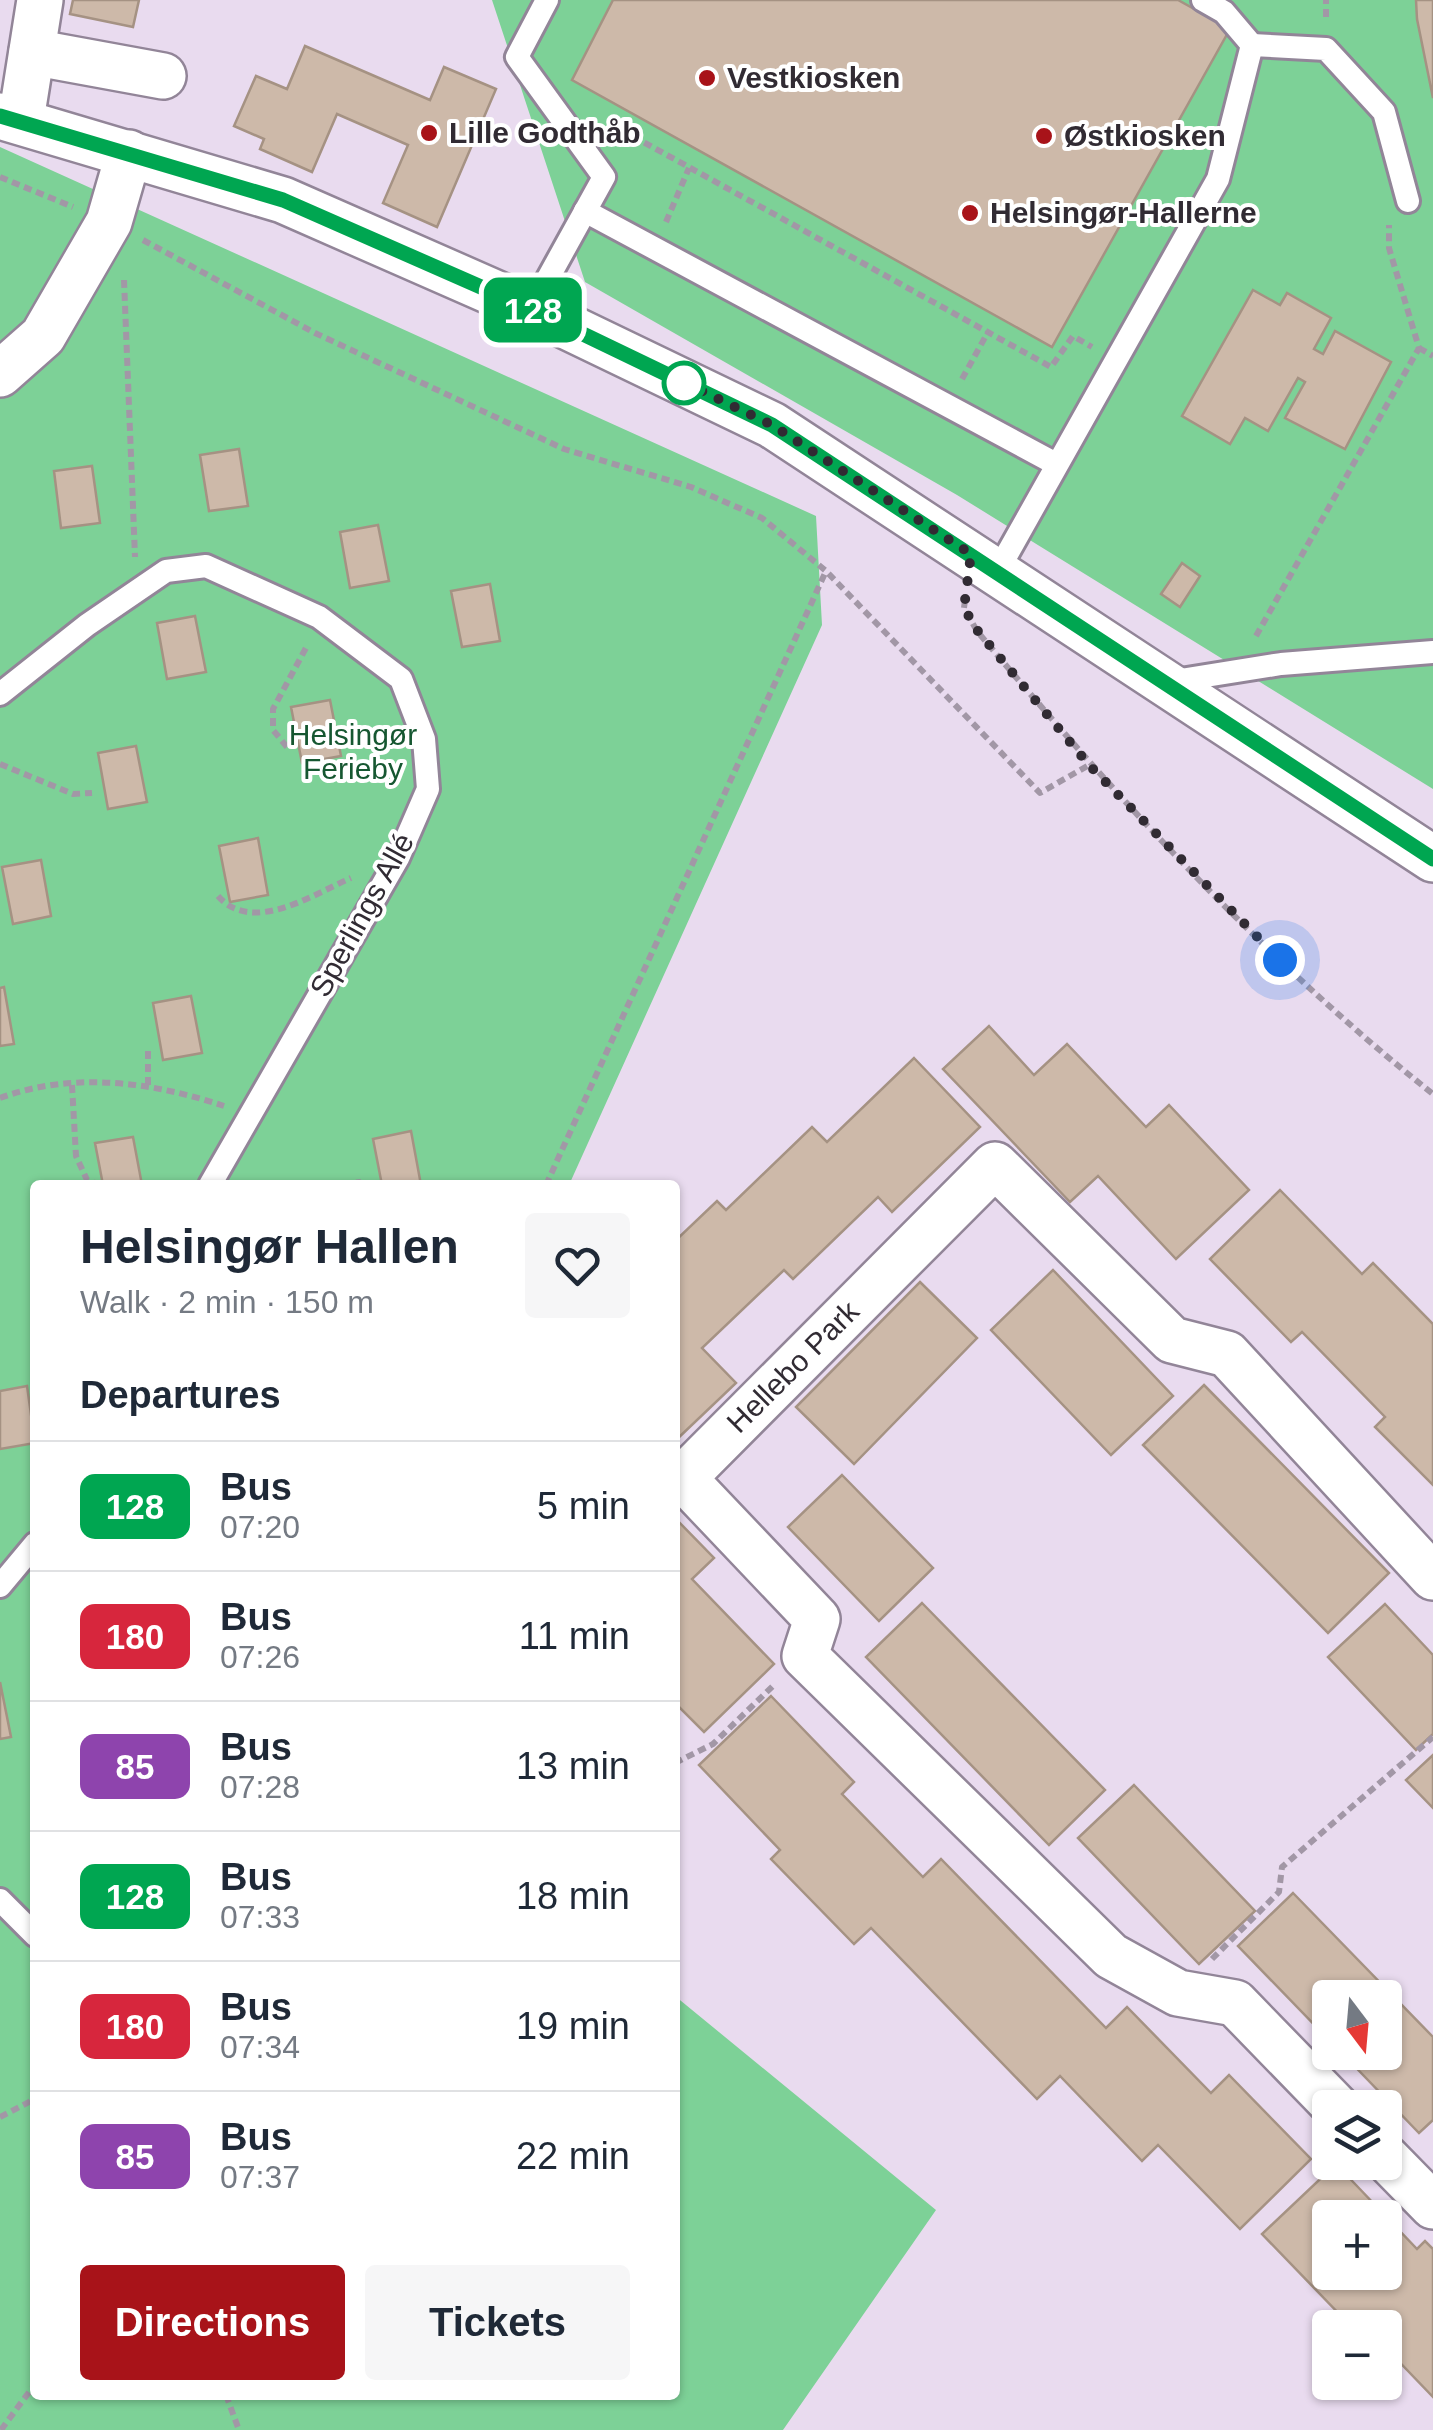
<!DOCTYPE html>
<meta charset="utf-8">
<style>
:root{--surface:#fff;--page:#f6f6f7;--text:#1f2937;--muted:#747a83;--line:#e0e1e3;--accent:#a81319}
body{margin:0;font-family:Helvetica,sans-serif;background:var(--page);color:var(--text);height:100vh;display:flex;flex-direction:column;font-size:38px;white-space:nowrap}
*{box-sizing:border-box;margin:0}
p{font-size:32px;color:var(--muted)}
.icon{flex:none;width:55px;height:55px;fill:none;stroke:currentColor;stroke-width:2;stroke-linecap:round;stroke-linejoin:round}
.map{position:relative;flex:1;overflow:hidden}
.panel{position:absolute;left:30px;top:1180px;width:650px;height:1220px;display:flex;flex-direction:column;background:var(--surface);border-radius:10px;box-shadow:0 2px 8px #0004}
.panel>*{flex:none}
.badge{padding:0 20px;border-radius:15px;font-size:35px;line-height:65px}
.needle{width:65px;rotate:164deg}
.tools{position:absolute;left:1312px;top:1980px;display:grid;gap:20px}
.tools a{display:grid;place-items:center;width:90px;height:90px;border-radius:10px;background:var(--surface);box-shadow:0 2px 8px #0004;font-size:50px}
.you{position:absolute;width:50px;height:50px;margin:-25px;border:8px solid #fff;border-radius:50%;background:#1a73e8;box-shadow:0 0 0 15px #1a73e833}
.map>.badge{position:absolute;translate:-50% -50%;box-shadow:0 0 0 5px #fff}
h2{padding:0 50px;font-size:38px;line-height:90px}
.round{display:grid;place-items:center;flex:none;width:105px;height:105px;border-radius:10px;background:var(--page)}
.headline{display:flex;align-items:center;justify-content:space-between;height:170px;padding:0 50px}
h1{font-size:48px;font-weight:700;line-height:75px}
.primary-button{display:flex;gap:20px;margin-top:auto;padding:20px 50px}
.primary-button a{flex:1;height:115px;border-radius:10px;background:var(--accent);color:#fff;font-size:40px;font-weight:700;line-height:115px;text-align:center}
.primary-button a+a{background:var(--page);color:var(--text)}
ul{padding:0;list-style:none}
li{display:flex;align-items:center;gap:30px;height:130px;padding:0 50px;border-top:2px solid var(--line)}
li div{flex:1}
li b{display:block;font-size:38px}
li em{font-style:normal}
li .badge{min-width:110px;font-weight:700;text-align:center}
.map>svg:first-child{display:block}
.green{fill:#7dd197}
.building{fill:#cdb9a9;stroke:#a59283;stroke-width:2.5;fill-rule:evenodd}
.lines{fill:none;stroke-linecap:round;stroke-linejoin:round}
.lane-casing{stroke:#928598;stroke-width:28}
.street-casing{stroke:#928598;stroke-width:50}
.path{stroke:#a297a6;stroke-width:6;stroke-dasharray:8 5;stroke-linecap:butt}
.lane{stroke:#fff;stroke-width:22}
.street{stroke:#fff;stroke-width:45}
.line-casing{stroke:#fff;stroke-width:22}
.line{stroke:#00a651;stroke-width:15}
.walk{stroke:#312b33;stroke-width:10;stroke-dasharray:0 18}
.poi-dot{fill:#a81319;stroke:#fff;stroke-width:4}
.stop-dot{fill:#fff;stroke:#00a651;stroke-width:5}
.labels{text-anchor:middle;stroke-width:8;stroke-linejoin:round;paint-order:stroke}
.poi-label{font-size:30px;font-weight:bold;fill:#312b33;stroke:#fff;text-anchor:start}
.park-label{font-size:30px;fill:#165731;stroke:#fff}
.street-label{font-size:30px;fill:#312b33;stroke:#fff}
</style>
<div class="map">
<svg width="1433" height="2430" viewBox="0 0 1433 2430">
<rect width="100%" height="100%" fill="#e9dbef"/>
<g class="green">
<polygon points="492,0 1433,0 1433,789 957,495 585,282"/>
<polygon points="0,147 816,516 822,625 569,1185 35,1185 35,2395 675,2395 675,1996 936,2210 783,2430 0,2430"/>
</g>
<g class="building">
<polygon points="73,0 139,0 133,27 70,14"/>
<polygon points="613,0 1178,0 1230,29 1052,347 572,80"/>
<polygon points="1416,0 1433,0 1433,98 1417,19"/>
<polygon points="305,46 430,100 444,67 496,89 437,227 383,203 408,145 337,114 312,172 260,149 264,139 234,126 256,76 287,89"/>
<polygon points="1253,290 1280,305 1287,293 1331,318 1314,349 1323,354 1335,331 1391,362 1345,449 1285,418 1305,382 1298,378 1268,431 1245,418 1230,444 1182,416"/>
<polygon points="239,449 248,506 209,511 200,455"/>
<polygon points="92,466 100,523 61,528 54,471"/>
<polygon points="378,525 389,581 350,588 340,532"/>
<polygon points="1182,563 1200,576 1180,607 1161,594"/>
<polygon points="490,584 500,641 462,647 451,591"/>
<polygon points="195,616 206,672 167,679 157,623"/>
<polygon points="330,700 341,756 302,763 291,707"/>
<polygon points="136,746 147,802 108,809 98,753"/>
<polygon points="258,838 268,895 230,902 219,846"/>
<polygon points="41,860 51,916 13,924 2,867"/>
<polygon points="4,987 14,1044 0,1046 0,988"/>
<polygon points="191,996 202,1053 163,1060 153,1003"/>
<polygon points="989,1026 1034,1075 1067,1044 1146,1127 1169,1105 1249,1190 1176,1259 1098,1176 1070,1202 943,1069"/>
<polygon points="914,1058 980,1127 892,1212 878,1197 793,1279 784,1270 702,1348 736,1383 675,1441 675,1241 717,1201 726,1210 812,1127 827,1142"/>
<polygon points="411,1131 421,1185 382,1185 373,1139"/>
<polygon points="133,1137 142,1185 103,1185 95,1143"/>
<polygon points="1280,1190 1362,1274 1373,1263 1433,1324 1433,1485 1375,1427 1385,1417 1302,1332 1291,1342 1210,1259"/>
<polygon points="1053,1270 1173,1396 1111,1455 991,1330"/>
<polygon points="920,1282 977,1338 854,1464 796,1407"/>
<polygon points="1204,1385 1389,1573 1328,1633 1143,1445"/>
<polygon points="27,1386 35,1443 0,1449 0,1391"/>
<polygon points="842,1475 933,1568 879,1621 788,1527"/>
<polygon points="675,1518 714,1558 692,1579 774,1664 704,1732 675,1703"/>
<polygon points="922,1603 1105,1790 1049,1845 866,1657"/>
<polygon points="1385,1604 1433,1655 1433,1734 1416,1750 1328,1657"/>
<polygon points="0,1682 11,1737 0,1739"/>
<polygon points="771,1696 854,1782 842,1794 923,1877 941,1859 1106,2028 1127,2007 1211,2093 1229,2075 1311,2159 1240,2229 1158,2145 1142,2161 1060,2076 1037,2099 871,1928 854,1944 771,1859 780,1850 699,1765"/>
<polygon points="1433,1755 1433,1808 1406,1780"/>
<polygon points="1134,1785 1255,1911 1199,1964 1078,1838"/>
<polygon points="1293,1893 1433,2037 1433,2120 1419,2133 1341,2052 1385,2052 1385,1998 1330,1998 1330,2041 1238,1946"/>
<path d="M 1336,2164 L 1417,2249 L 1425,2241 L 1433,2249 L 1433,2397 L 1385,2347 L 1385,2328 L 1366,2328 L 1353,2314 L 1346,2321 L 1262,2234 ZM 1330,2218 L 1385,2218 L 1385,2272 L 1330,2272 Z"/>
</g>
<g class="lines">
<defs>
<g id="lane">
<polyline points="1252,45 1326,49 1384,112 1408,201"/>
<polyline points="585,211 1056,464"/>
<polyline points="531,309 604,177 517,57 547,0"/>
<polyline points="997,572 1218,179 1252,45 1224,12 1203,0"/>
<polyline points="1168,682 1281,664 1433,652"/>
<polyline points="0,694 87,625 166,571 206,566 319,617 401,679 424,739 428,789 398,858 210,1185"/>
<polyline points="0,1586 35,1544"/>
<polyline points="0,1900 35,1935"/>
</g>
<g id="street">
<polyline points="32,52 163,76"/>
<polyline points="0,116 283,200 531,309 772,425 1433,859"/>
<polyline points="21,120 40,0"/>
<polyline points="0,374 43,336 109,222 129,153"/>
<polyline points="1337,2108 1235,2003 1178,1993 1111,1956 805,1656 817,1619 683,1478 995,1165 1172,1340 1227,1354 1433,1577"/>
<polyline points="1385,2157 1433,2206"/>
</g>
</defs>
<use href="#lane" class="lane-casing"/>
<use href="#street" class="street-casing"/>
<g class="path">
<polyline points="1326,17 1326,0"/>
<polyline points="610,132 618,128 1051,367 1073,336 1092,347"/>
<polyline points="0,177 73,207"/>
<polyline points="666,222 689,168"/>
<polyline points="143,240 315,333 564,449 691,487 762,518 826,571 1040,793 1089,765"/>
<polyline points="124,280 135,557"/>
<polyline points="1419,348 1433,356"/>
<polyline points="962,379 988,332"/>
<path d="M 965,600 L 964,608 L 977,631 C 1116,797 1263,959 1433,1094"/>
<polyline points="1256,636 1419,348 1389,248 1389,225"/>
<polyline points="287,747 273,730 273,709 307,646"/>
<polyline points="0,764 73,794 92,793"/>
<path d="M 218,896 C 252,935 312,895 351,878"/>
<polyline points="72,1085 76,1156 87,1180 98,1184"/>
<polyline points="148,1085 148,1046"/>
<path d="M 0,1098 C 74,1071 152,1082 224,1106"/>
<polyline points="330,1185 361,1182"/>
<polyline points="546,1185 826,571"/>
<polyline points="675,1763 713,1744 775,1684"/>
<polyline points="1212,1959 1279,1892 1282,1867 1433,1737"/>
<polyline points="0,2117 35,2099"/>
<polyline points="226,2395 239,2430"/>
<polyline points="1,2430 35,2384"/>
</g>
<use href="#lane" class="lane"/>
<use href="#street" class="street"/>
</g>
<g class="lines">
<defs>
<polyline id="line" points="0,116 283,200 531,309 772,425 1433,859"/>
</defs>
<use href="#line" class="line-casing"/>
<use href="#line" class="line"/>
<polyline class="walk" points="684,383 669,375 772,425 971,554 964,608 977,630 1089,765 1280,960"/>
</g>
<g class="poi-dot">
<circle cx="707" cy="78" r="10"/>
<circle cx="429" cy="133" r="10"/>
<circle cx="1044" cy="136" r="10"/>
<circle cx="970" cy="213" r="10"/>
</g>
<circle class="stop-dot" cx="684" cy="383" r="20"/>
<g class="labels">
<g class="poi-label">
<text x="727" y="88">Vestkiosken</text>
<text x="449" y="143">Lille Godthåb</text>
<text x="1064" y="146">Østkiosken</text>
<text x="990" y="223">Helsingør-Hallerne</text>
</g>
<g class="park-label">
<text x="353" y="745">Helsingør<tspan x="353" dy="34">Ferieby</tspan></text>
</g>
<g class="street-label">
<text transform="translate(362 915) rotate(-61)" y="10">Sperlings Allé</text>
<text transform="translate(793 1367) rotate(-45)" y="10">Hellebo Park</text>
</g>
</g>
</svg>
<div class="tools">
<a><svg class="needle" viewBox="-14 -14 28 28"><path d="M0-13l5 13h-10z" fill="#e53935"/><path d="M0 13l5-13h-10z" fill="#747a83"/></svg></a>
<a><svg class="icon" aria-label="layers" viewBox="0 0 24 24"><path d="M12 4l9 5-9 5-9-5zM3 14l9 5 9-5"/></svg></a>
<a>+</a>
<a>−</a>
</div>
<div class="you" style="left:1280px;top:960px"></div>
<b class="badge" style="left:533px;top:310px;background:#00a651;color:#fff">128</b>
<section class="panel">
<div class="headline"><div><h1>Helsingør Hallen</h1><p>Walk · 2 min · 150 m</p></div><a class="round"><svg class="icon" aria-label="heart" viewBox="0 0 24 24"><path d="M12 20l-8-8c-3-5 5-10 8-4 3-6 11-1 8 4z"/></svg></a></div>
<h2>Departures</h2>
<ul>
<li><span class="badge" style="background:#00a651;color:#fff">128</span><div><b>Bus</b><p>07:20</p></div><em>5 min</em></li>
<li><span class="badge" style="background:#d7263d;color:#fff">180</span><div><b>Bus</b><p>07:26</p></div><em>11 min</em></li>
<li><span class="badge" style="background:#8e44ad;color:#fff">85</span><div><b>Bus</b><p>07:28</p></div><em>13 min</em></li>
<li><span class="badge" style="background:#00a651;color:#fff">128</span><div><b>Bus</b><p>07:33</p></div><em>18 min</em></li>
<li><span class="badge" style="background:#d7263d;color:#fff">180</span><div><b>Bus</b><p>07:34</p></div><em>19 min</em></li>
<li><span class="badge" style="background:#8e44ad;color:#fff">85</span><div><b>Bus</b><p>07:37</p></div><em>22 min</em></li>
</ul>
<div class="primary-button"><a>Directions</a><a>Tickets</a></div>
</section>
</div>
